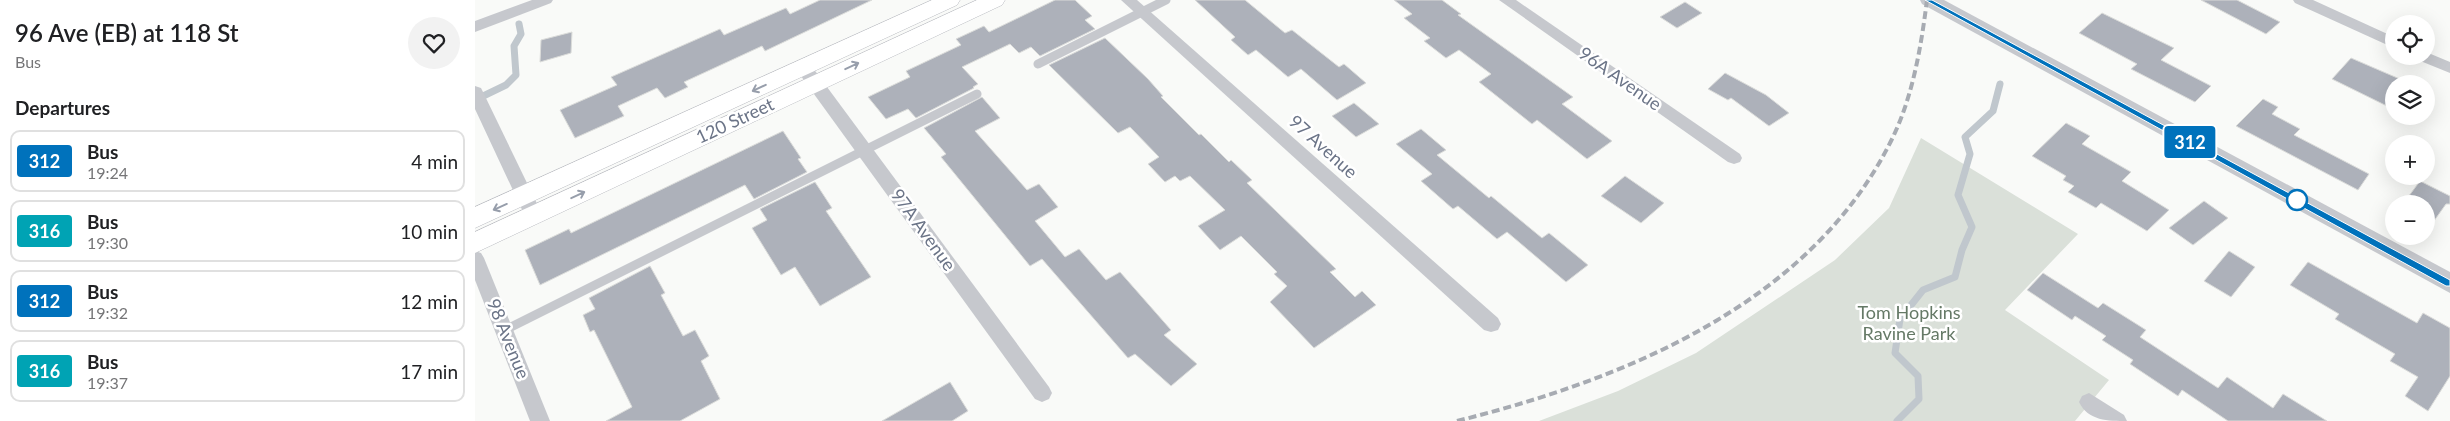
<!DOCTYPE html>
<meta charset="utf-8">
<style>
:root{--surface:#fff;--page:#f2f2f2;--text:#202124;--muted:#757577;--line:#e0e0e0}
body{margin:0;font-family:Lato,sans-serif;background:var(--page);color:var(--text);height:100vh;display:flex;flex-direction:column;font-size:19px;white-space:nowrap}
*{box-sizing:border-box;margin:0}
p{font-size:16px;color:var(--muted)}
.icon{flex:none;width:28px;height:28px;fill:none;stroke:currentColor;stroke-width:2;stroke-linecap:round;stroke-linejoin:round}
.map{position:relative;flex:1;overflow:hidden}
.drawer{display:flex;flex-direction:column;background:var(--surface);width:475px}
.drawer>*{flex:none}
.badge{padding:0 10px;border-radius:4px;font-size:18px;line-height:32px}
.fabs{position:absolute;left:1910px;top:15px;display:grid;gap:10px}
.fabs a{display:grid;place-items:center;width:50px;height:50px;border-radius:50%;background:var(--surface);box-shadow:0 5px 20px #0002;font-size:25px}
.map>.badge{position:absolute;translate:-50% -50%;box-shadow:0 0 0 2px #fff}
h2{padding:0 15px;font-size:19px;line-height:45px}
.round{display:grid;place-items:center;flex:none;width:52px;height:52px;border-radius:26px;background:var(--page)}
.summary{display:flex;align-items:center;justify-content:space-between;height:85px;padding:0 15px}
h1{font-size:24px;font-weight:600;line-height:38px}
ul{padding:0;list-style:none}
li{display:flex;align-items:center;gap:15px;height:62px;margin:0 10px 8px;padding:0 5px;border:2px solid var(--line);border-radius:10px}
li div{flex:1}
li b{display:block;font-size:19px}
li em{font-style:normal}
li .badge{min-width:55px;font-weight:700;text-align:center}
main{display:flex;flex:1;min-height:0}
.map>svg:first-child{display:block}
.green{fill:#dae0d9}
.lines{fill:none;stroke-linecap:round;stroke-linejoin:round}
.stream{stroke:#c0c7cd;stroke-width:7}
.building{fill:#adb1ba;stroke:#dbdcda}
.secondary-casing{stroke:#b9bbc1;stroke-width:1}
.service{stroke:#c6c8cd;stroke-width:9}
.minor{fill:#c6c8cd;fill-rule:evenodd}
.tertiary{fill:#c6c8cd;fill-rule:evenodd}
.secondary{fill:#fff;fill-rule:evenodd}
.rail{stroke:#a7abb2;stroke-width:4;stroke-dasharray:8 4;stroke-linecap:butt}
.oneway{stroke:#979eab}
.line{fill:#0072bc;stroke:#fff}
.stop-dot{fill:#fff;stroke:#0072bc;stroke-width:2.5}
.labels{text-anchor:middle;stroke-width:5;stroke-linejoin:round;paint-order:stroke}
.street-label{font-size:18px;fill:#6b7487;stroke:#fff}
.park-label{font-size:18px;fill:#657966;stroke:#fff}
</style>
<main>
<section class="drawer">
<div class="summary"><div><h1>96 Ave (EB) at 118 St</h1><p>Bus</p></div><a class="round"><svg class="icon" aria-label="heart" viewBox="0 0 24 24"><path d="M12 20l-8-8c-3-5 5-10 8-4 3-6 11-1 8 4z"/></svg></a></div>
<h2>Departures</h2>
<ul>
<li><span class="badge" style="background:#0072bc;color:#fff">312</span><div><b>Bus</b><p>19:24</p></div><em>4 min</em></li>
<li><span class="badge" style="background:#00a3b4;color:#fff">316</span><div><b>Bus</b><p>19:30</p></div><em>10 min</em></li>
<li><span class="badge" style="background:#0072bc;color:#fff">312</span><div><b>Bus</b><p>19:32</p></div><em>12 min</em></li>
<li><span class="badge" style="background:#00a3b4;color:#fff">316</span><div><b>Bus</b><p>19:37</p></div><em>17 min</em></li>
</ul>
</section>
<div class="map">
<svg width="1975" height="421" viewBox="0 0 1975 421">
<rect width="100%" height="100%" fill="#f9faf8"/>
<polygon class="green" points="1446,138 1603,234 1530,310 1634,380 1600,421 1064,421 1143,391 1221,353 1360,260 1414,208"/>
<g class="lines">
<g class="stream">
<polyline points="0,100 31,85 41,75 39,46 46,34 44,24"/>
<polyline points="1422,421 1444,399 1443,376 1420,353 1425,319 1448,290 1480,277 1487,250 1497,227 1483,195 1495,154 1490,137 1518,111 1525,84"/>
</g>
</g>
<g class="building">
<polygon points="345,0 397,0 290,51 287,46 209,82 213,87 190,98 182,88 143,106 149,116 100,138 85,110 142,85 136,77 245,29 249,35 311,8 315,14"/>
<polygon points="580,0 600,0 617,16 610,20 620,29 565,56 556,47 544,53 535,44 487,67 503,84 498,87 499,88 441,118 433,109 411,119 393,97 435,77 431,71 486,45 481,39 509,26 514,32"/>
<polygon points="720,0 770,0 810,33 817,30 864,67 869,64 891,83 862,100 826,69 813,77 781,50 773,55 756,40 760,37"/>
<polygon points="919,0 967,0 986,14 983,15 1098,97 1087,104 1137,141 1112,159 1062,120 1057,124 1004,82 1016,74 984,50 971,58 949,41 955,38 929,18 937,14"/>
<polygon points="1726,0 1762,0 1805,22 1791,34"/>
<polygon points="1210,2 1227,13 1202,28 1185,17"/>
<polygon points="1627,13 1699,48 1686,60 1736,86 1720,102 1656,69 1662,64 1604,33"/>
<polygon points="97,32 96,53 65,62 66,40"/>
<polygon points="630,38 673,79 688,96 686,97 724,135 726,134 754,162 756,160 777,180 772,183 861,269 855,272 880,297 887,291 901,305 839,348 795,302 812,286 799,274 802,272 766,236 745,250 723,226 750,210 715,176 705,181 700,176 690,182 673,164 684,157 655,127 643,133 574,65"/>
<polygon points="1876,58 1934,83 1919,84 1919,104 1916,108 1857,79"/>
<polygon points="1250,73 1291,95 1314,113 1294,126 1256,98 1253,100 1233,89"/>
<polygon points="507,97 525,118 500,131 552,190 564,184 583,207 560,221 590,257 604,249 631,280 645,272 696,330 689,335 722,364 696,386 660,354 653,358 567,259 555,266 466,157 471,154 449,128"/>
<polygon points="1788,99 1803,107 1797,114 1825,129 1819,135 1894,174 1883,190 1761,126"/>
<polygon points="879,103 904,124 881,137 857,116"/>
<polygon points="1591,123 1615,136 1607,144 1656,172 1647,181 1694,210 1672,231 1626,203 1621,208 1593,192 1599,186 1588,180 1591,176 1557,156"/>
<polygon points="946,129 971,150 962,155 1014,198 1016,196 1067,238 1074,233 1113,265 1091,282 1032,232 1022,239 983,206 978,209 946,181 957,174 921,144"/>
<polygon points="308,131 326,158 323,159 332,172 279,199 270,185 65,285 50,250 94,229 96,233"/>
<polygon points="1150,176 1189,203 1166,223 1126,196"/>
<polygon points="1945,181 1975,196 1975,204 1971,204 1951,232 1951,204 1928,204"/>
<polygon points="340,182 357,208 351,211 396,277 345,306 320,267 306,275 277,228 292,220 285,209"/>
<polygon points="1729,201 1753,218 1718,245 1694,228"/>
<polygon points="1754,251 1780,267 1756,297 1729,281"/>
<polygon points="1833,262 1942,323 1948,313 1975,328 1975,376 1953,411 1930,396 1943,377 1915,361 1920,354 1860,319 1864,314 1815,285"/>
<polygon points="175,266 190,293 186,295 208,336 220,330 234,356 226,361 245,399 205,421 131,421 157,407 119,330 115,332 108,315 120,309 114,298"/>
<polygon points="1568,273 1623,308 1628,303 1671,330 1665,337 1743,388 1752,377 1798,408 1808,394 1852,421 1753,421 1707,390 1703,396 1655,364 1658,360 1627,340 1631,336 1600,316 1597,320 1552,290"/>
<polygon points="475,382 493,411 477,421 407,421"/>
</g>
<g class="lines">
<defs>
<g id="secondary">
<polygon points="457,0 485,0 482,5 0,228 0,207"/>
<polygon points="502,0 530,0 527,5 0,253 0,232"/>
</g>
</defs>
<use href="#secondary" class="secondary-casing"/>
<g class="service">
<polyline points="563,64 691,0"/>
<polyline points="30,330 502,94"/>
</g>
<g class="minor">
<polygon points="57,0 78,0 76,3 0,32 0,21"/>
<polygon points="646,0 662,0 1023,318 1026,324 1023,330 1016,332 1009,330"/>
<polygon points="1024,0 1041,0 1265,154 1267,158 1265,162 1259,164 1253,162"/>
<polygon points="1818,0 1838,0 1919,37 1919,48 1820,3"/>
<polygon points="1951,52 1975,62 1975,73 1943,60 1940,56 1951,56"/>
<polygon points="329,63 335,64 574,387 577,393 574,399 567,402 560,399 323,72 321,68 323,64"/>
<polygon points="0,86 6,88 8,92 68,216 65,221 59,223 53,221 50,216 0,109"/>
<polygon points="0,251 6,253 9,258 75,421 55,421 0,280"/>
<path d="M 1614,393 L 1649,415 L 1652,421 C 1633,421 1613,421 1604,402 L 1607,396 Z"/>
</g>
<polygon class="tertiary" points="1445,0 1469,0 1975,272 1975,293 1447,4"/>
<use href="#secondary" class="secondary"/>
<path class="rail" d="M 982,421 C 1150,379 1336,304 1417,139 C 1438,96 1446,47 1452,0"/>
</g>
<defs><path id="oneway-shaft" d="M-6 0H5M1.5-3L5.5 0L1.5 3" fill="none" stroke-width="1.6" stroke-linecap="round" stroke-linejoin="round" transform="scale(1.25)"/></defs>
<g class="oneway">
<use href="#oneway-shaft" transform="translate(377 66) rotate(-25)"/>
<use href="#oneway-shaft" transform="translate(284 88) rotate(155)"/>
<use href="#oneway-shaft" transform="translate(103 195) rotate(-25)"/>
<use href="#oneway-shaft" transform="translate(25 207) rotate(156)"/>
</g>
<polygon class="line" points="1450,0 1457,0 1975,280 1975,286 1971,286"/>
<circle class="stop-dot" cx="1822" cy="200" r="10"/>
<g class="labels">
<g class="street-label">
<text transform="translate(1145 79) rotate(35)" y="6">96A Avenue</text>
<text transform="translate(260 121) rotate(-25)" y="6">120 Street</text>
<text transform="translate(848 147) rotate(42)" y="6">97 Avenue</text>
<text transform="translate(448 230) rotate(54)" y="6">97A Avenue</text>
<text transform="translate(33 339) rotate(68)" y="6">98 Avenue</text>
</g>
<g class="park-label">
<text x="1434" y="319">Tom Hopkins<tspan x="1434" dy="21">Ravine Park</tspan></text>
</g>
</g>
</svg>
<div class="fabs">
<a><svg class="icon" aria-label="locate" viewBox="0 0 24 24"><circle cx="12" cy="12" r="6"/><path d="M12 2v4M12 18v4M2 12h4M18 12h4"/></svg></a>
<a><svg class="icon" aria-label="layers" viewBox="0 0 24 24"><path d="M12 4l9 5-9 5-9-5zM3 14l9 5 9-5"/></svg></a>
<a>+</a>
<a>−</a>
</div>
<b class="badge" style="left:1715px;top:142px;background:#0072bc;color:#fff">312</b>
</div>
</main>
